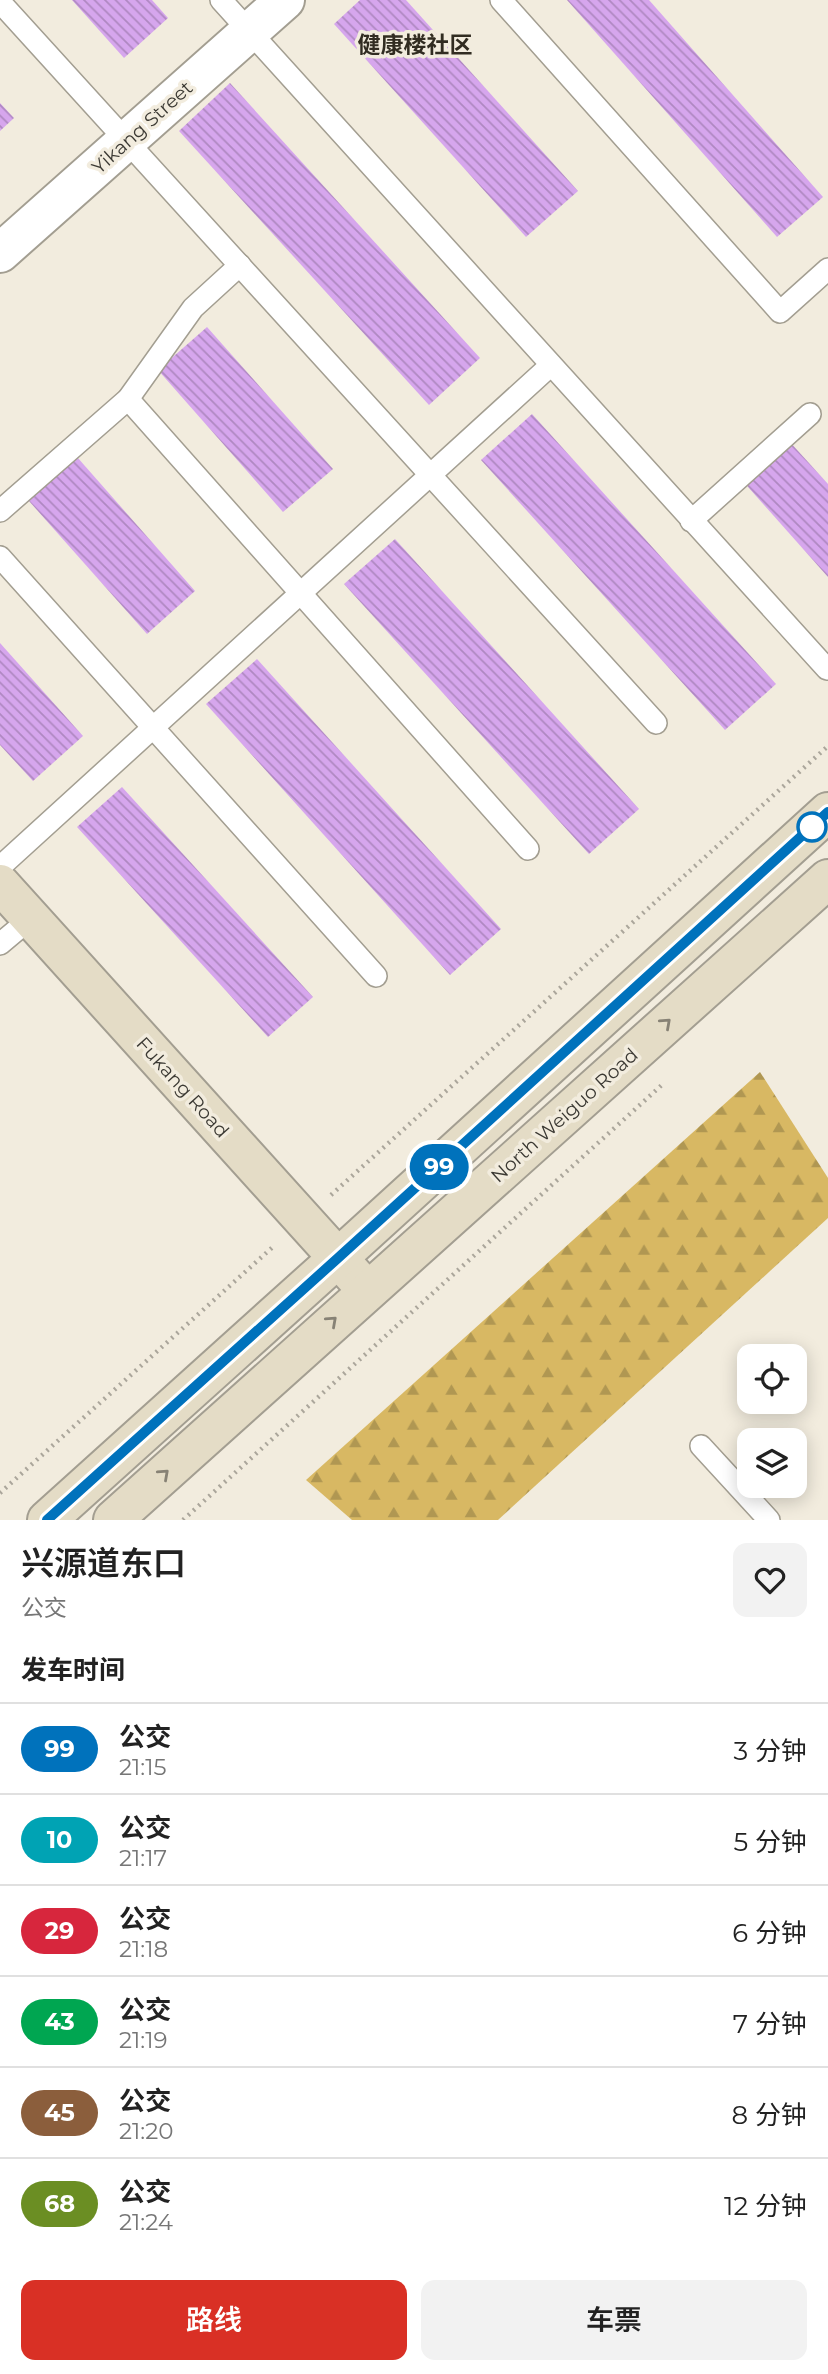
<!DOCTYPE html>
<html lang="zh">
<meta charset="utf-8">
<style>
:root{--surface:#fff;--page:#f2f2f2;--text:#222;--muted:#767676;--line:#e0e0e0;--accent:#d93025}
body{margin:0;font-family:Montserrat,"Noto Sans SC",sans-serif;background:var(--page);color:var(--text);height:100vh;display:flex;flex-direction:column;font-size:26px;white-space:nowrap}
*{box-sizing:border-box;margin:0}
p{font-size:23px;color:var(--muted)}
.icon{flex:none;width:38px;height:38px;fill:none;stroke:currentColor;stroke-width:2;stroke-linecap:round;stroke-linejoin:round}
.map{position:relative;height:1520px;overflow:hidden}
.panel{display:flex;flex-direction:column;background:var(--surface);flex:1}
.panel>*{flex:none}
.badge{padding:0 14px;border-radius:23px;font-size:24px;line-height:46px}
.fabs{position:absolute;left:737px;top:1344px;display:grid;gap:14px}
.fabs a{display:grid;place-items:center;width:70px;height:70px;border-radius:14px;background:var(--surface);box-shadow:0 4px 18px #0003;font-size:35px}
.map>.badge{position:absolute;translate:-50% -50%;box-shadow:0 0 0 4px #fff}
h2{padding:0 21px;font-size:26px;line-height:63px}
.round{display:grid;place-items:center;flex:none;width:74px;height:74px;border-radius:14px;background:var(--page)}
.headline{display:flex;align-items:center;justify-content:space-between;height:119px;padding:0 21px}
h1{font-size:33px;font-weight:600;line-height:52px}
.action{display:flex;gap:14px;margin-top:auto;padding:14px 21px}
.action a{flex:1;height:80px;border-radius:14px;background:var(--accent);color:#fff;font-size:28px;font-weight:600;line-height:80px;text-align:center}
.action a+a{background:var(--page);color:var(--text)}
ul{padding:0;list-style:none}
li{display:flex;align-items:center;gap:21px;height:91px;padding:0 21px;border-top:2px solid var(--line)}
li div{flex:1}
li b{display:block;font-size:26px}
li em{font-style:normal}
li .badge{min-width:77px;font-weight:700;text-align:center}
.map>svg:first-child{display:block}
.forest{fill:url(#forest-firs)}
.building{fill:url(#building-back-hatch)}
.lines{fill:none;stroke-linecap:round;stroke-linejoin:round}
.lane-casing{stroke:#a39e91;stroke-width:24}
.street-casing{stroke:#a39e91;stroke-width:42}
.secondary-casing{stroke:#a39e91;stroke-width:42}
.path{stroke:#aba69b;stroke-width:4.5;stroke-dasharray:2 5;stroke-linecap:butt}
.lane{stroke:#fff;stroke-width:21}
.street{stroke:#fff;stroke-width:38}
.secondary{stroke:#e4dcc6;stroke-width:38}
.oneway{stroke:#878275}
.line-casing{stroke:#fff;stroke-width:16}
.line{stroke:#0072bc;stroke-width:10}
.stop-dot{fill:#fff;stroke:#0072bc;stroke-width:3.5}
.labels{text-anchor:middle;stroke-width:7;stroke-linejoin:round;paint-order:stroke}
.street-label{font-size:19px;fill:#3b3933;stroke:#f2ecde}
.quarter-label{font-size:23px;font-weight:bold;fill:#312c21;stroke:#f2ecde}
</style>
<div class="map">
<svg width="828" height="1520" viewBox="0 0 828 1520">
<defs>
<pattern id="forest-firs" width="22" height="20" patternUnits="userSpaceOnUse" patternTransform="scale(1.75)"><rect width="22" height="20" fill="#d8b863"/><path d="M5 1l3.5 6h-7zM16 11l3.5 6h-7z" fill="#b09752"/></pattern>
<pattern id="building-back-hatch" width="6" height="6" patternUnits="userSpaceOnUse" patternTransform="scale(1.75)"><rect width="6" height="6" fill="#d6a6ed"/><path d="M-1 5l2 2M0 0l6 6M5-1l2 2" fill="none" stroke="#af88c1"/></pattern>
</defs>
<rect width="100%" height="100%" fill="#f2ecde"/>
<polygon class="forest" points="760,1072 828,1178 828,1218 498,1520 352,1520 306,1480"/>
<g class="building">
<polygon points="72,0 152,0 168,18 124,58"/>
<polygon points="360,0 406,0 578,191 526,237 334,24"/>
<polygon points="567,0 649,0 823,197 777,237"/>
<polygon points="230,83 480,358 429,405 179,131"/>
<polygon points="0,103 14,118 0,131"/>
<polygon points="207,327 333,469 283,512 158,370"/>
<polygon points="532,414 776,684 725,730 481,460"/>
<polygon points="779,430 828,484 828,577 733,470"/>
<polygon points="70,449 195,591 147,634 21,492"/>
<polygon points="395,539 639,809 589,854 344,584"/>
<polygon points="0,643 83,736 33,781 0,745"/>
<polygon points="257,659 501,929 450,975 206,704"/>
<polygon points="122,787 313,997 268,1037 77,827"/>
</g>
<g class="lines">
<defs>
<g id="lane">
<polyline points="221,0 827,669"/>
<polyline points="501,0 780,312 828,269"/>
<polyline points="0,2 656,723"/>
<polyline points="128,399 528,849"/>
<polyline points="0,511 128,399 193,308 240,265"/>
<polyline points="691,521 810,414"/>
<polyline points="0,557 376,976"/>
<polyline points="0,867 551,365"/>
<polyline points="0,944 31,918"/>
<polyline points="701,1446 769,1520"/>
</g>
<polyline id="street" points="0,253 285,0"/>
<g id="secondary">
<polyline points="0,884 356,1278"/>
<polyline points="47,1520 338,1258 828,812"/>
<polyline points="113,1520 828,879"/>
</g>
</defs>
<use href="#lane" class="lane-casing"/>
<use href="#street" class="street-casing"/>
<use href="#secondary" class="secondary-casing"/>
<g class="path">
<polyline points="331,1195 828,746"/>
<polyline points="0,1493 275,1245"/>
<polyline points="183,1520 664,1083"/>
</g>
<use href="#lane" class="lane"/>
<use href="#street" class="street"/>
<use href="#secondary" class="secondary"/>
</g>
<defs><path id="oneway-chevron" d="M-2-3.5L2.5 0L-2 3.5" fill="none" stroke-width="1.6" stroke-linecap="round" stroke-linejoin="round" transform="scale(1.75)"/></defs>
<g class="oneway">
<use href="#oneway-chevron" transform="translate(666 1023) rotate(-42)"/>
<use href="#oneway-chevron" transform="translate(332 1321) rotate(-42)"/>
<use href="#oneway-chevron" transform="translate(164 1474) rotate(-42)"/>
</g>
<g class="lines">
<defs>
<polyline id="line" points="47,1520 338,1258 828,812"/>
</defs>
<use href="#line" class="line-casing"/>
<use href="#line" class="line"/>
</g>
<circle class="stop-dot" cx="812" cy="827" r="14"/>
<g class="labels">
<g class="street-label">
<text transform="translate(142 127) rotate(-42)" y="7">Yikang Street</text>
<text transform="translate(183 1087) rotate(48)" y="7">Fukang Road</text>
<text transform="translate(564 1115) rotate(-42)" y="7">North Weiguo Road</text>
</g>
<g class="quarter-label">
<text x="415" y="53">健康楼社区</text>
</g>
</g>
</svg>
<div class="fabs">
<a><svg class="icon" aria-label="locate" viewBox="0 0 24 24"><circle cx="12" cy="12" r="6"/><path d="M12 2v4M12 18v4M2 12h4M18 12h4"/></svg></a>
<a><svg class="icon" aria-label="layers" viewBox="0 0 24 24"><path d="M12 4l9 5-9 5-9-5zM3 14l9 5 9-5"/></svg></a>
</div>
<b class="badge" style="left:439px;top:1167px;background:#0072bc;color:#fff">99</b>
</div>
<section class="panel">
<div class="headline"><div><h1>兴源道东口</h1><p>公交</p></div><a class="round"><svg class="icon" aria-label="heart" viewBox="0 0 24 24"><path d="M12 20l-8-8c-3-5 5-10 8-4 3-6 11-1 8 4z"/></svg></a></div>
<h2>发车时间</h2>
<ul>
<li><span class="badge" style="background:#0072bc;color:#fff">99</span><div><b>公交</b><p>21:15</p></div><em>3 分钟</em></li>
<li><span class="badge" style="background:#00a3b4;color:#fff">10</span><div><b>公交</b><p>21:17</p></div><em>5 分钟</em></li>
<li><span class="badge" style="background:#d7263d;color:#fff">29</span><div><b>公交</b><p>21:18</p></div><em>6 分钟</em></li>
<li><span class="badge" style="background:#00a651;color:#fff">43</span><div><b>公交</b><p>21:19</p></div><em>7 分钟</em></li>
<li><span class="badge" style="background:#8b5e3c;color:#fff">45</span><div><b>公交</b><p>21:20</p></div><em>8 分钟</em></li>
<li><span class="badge" style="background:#6b8e23;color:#fff">68</span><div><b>公交</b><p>21:24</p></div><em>12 分钟</em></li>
</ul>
<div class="action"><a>路线</a><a>车票</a></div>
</section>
